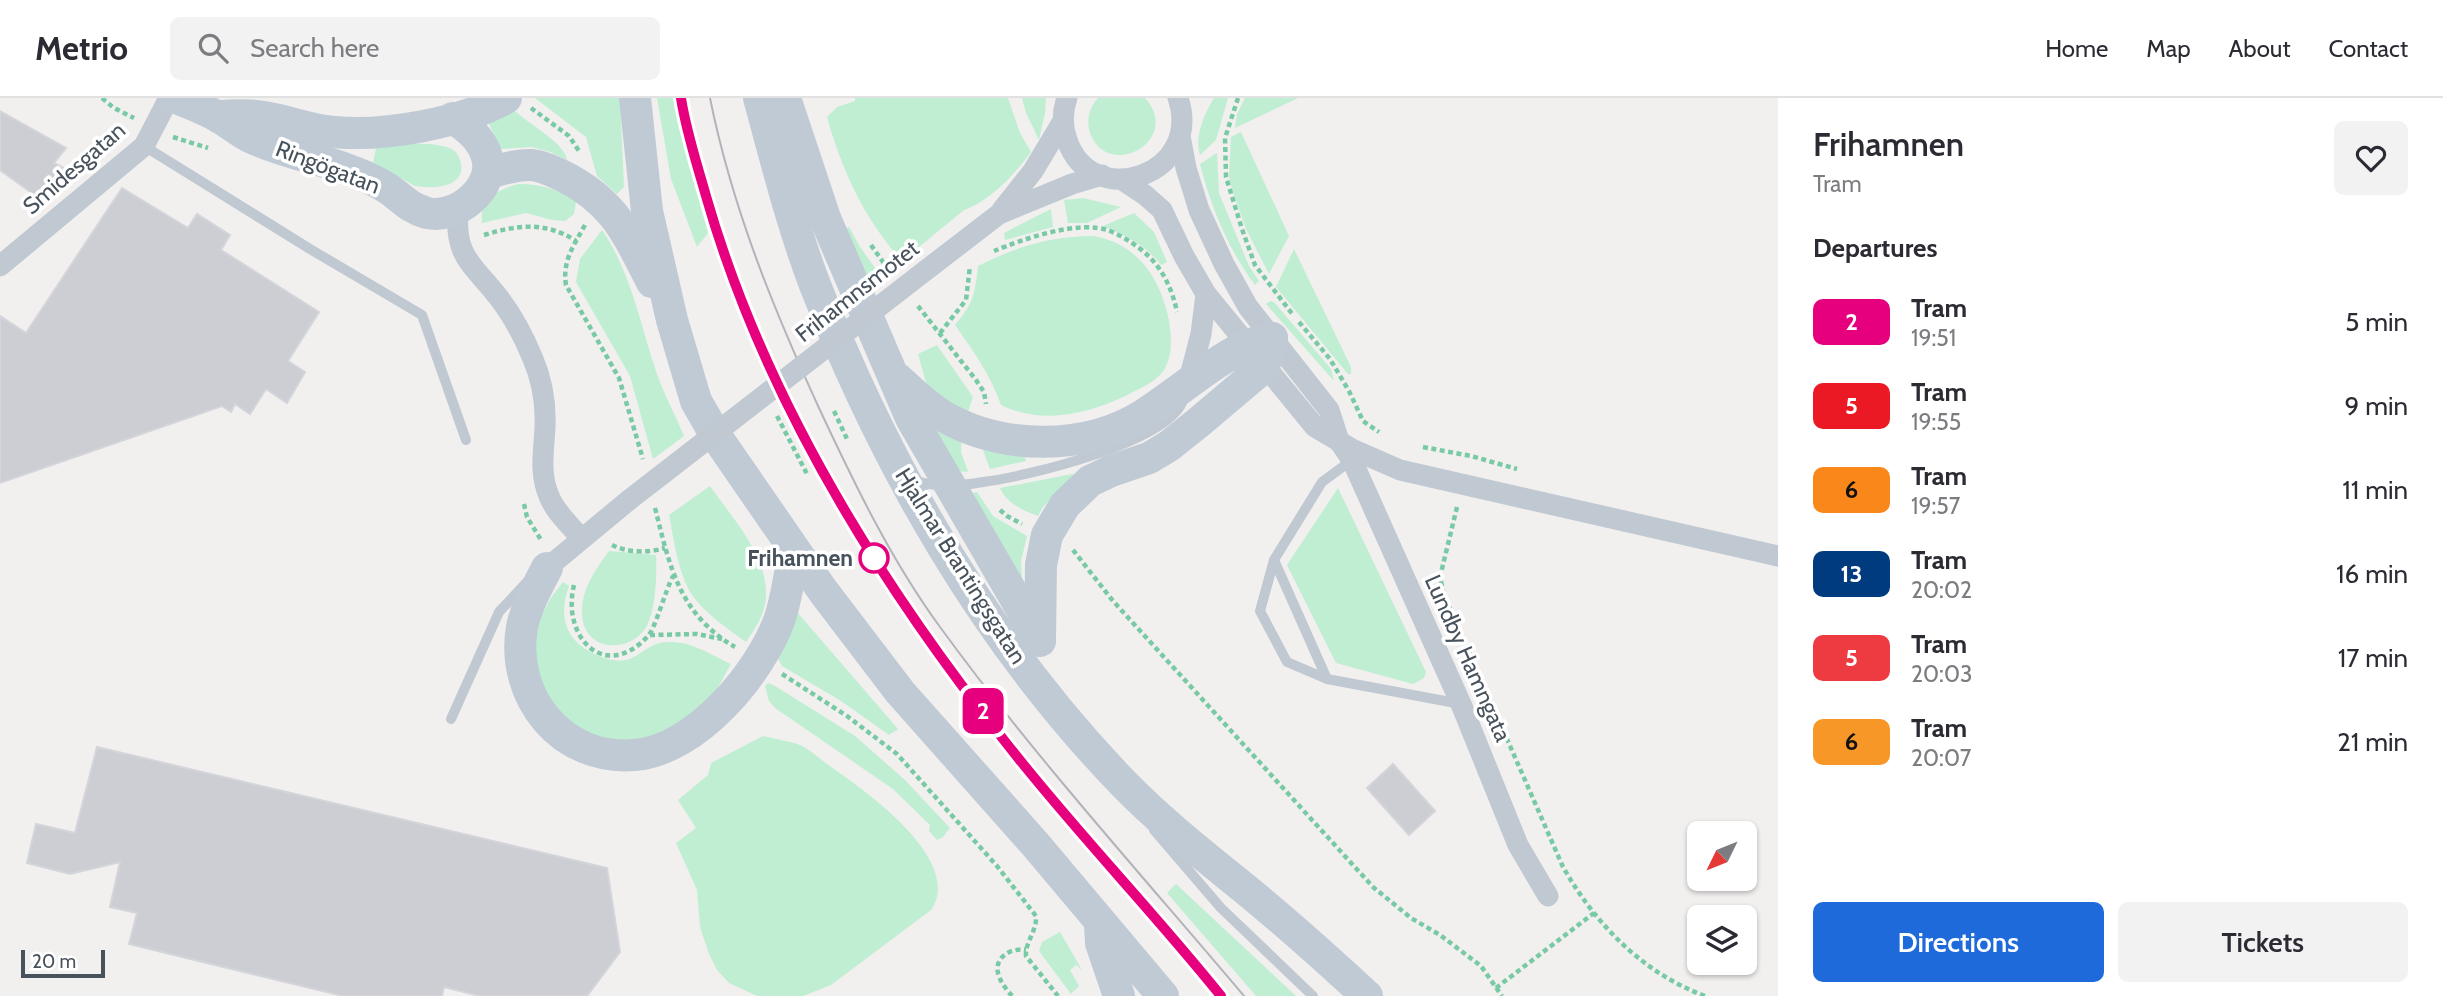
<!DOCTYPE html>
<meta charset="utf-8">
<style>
:root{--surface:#fff;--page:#f2f2f3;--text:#2b2b33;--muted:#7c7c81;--line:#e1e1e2;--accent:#1f6adb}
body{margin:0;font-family:Cabin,sans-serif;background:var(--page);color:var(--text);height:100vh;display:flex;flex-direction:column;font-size:26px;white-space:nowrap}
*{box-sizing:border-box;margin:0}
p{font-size:23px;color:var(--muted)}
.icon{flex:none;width:38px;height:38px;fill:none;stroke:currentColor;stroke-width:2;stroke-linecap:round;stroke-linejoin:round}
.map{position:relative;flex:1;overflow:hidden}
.drawer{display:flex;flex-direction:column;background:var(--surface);width:665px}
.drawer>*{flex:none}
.badge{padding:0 14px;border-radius:10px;font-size:24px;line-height:46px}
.needle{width:46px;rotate:227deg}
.fabs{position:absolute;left:1687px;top:723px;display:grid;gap:14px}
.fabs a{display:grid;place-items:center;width:70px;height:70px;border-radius:10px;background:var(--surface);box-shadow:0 2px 5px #0004;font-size:35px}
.scale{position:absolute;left:21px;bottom:18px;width:84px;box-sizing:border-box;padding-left:7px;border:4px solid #48525c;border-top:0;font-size:19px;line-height:24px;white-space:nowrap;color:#48525c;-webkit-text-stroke:5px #fff;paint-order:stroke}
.map>.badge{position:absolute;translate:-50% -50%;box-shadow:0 0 0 4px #fff}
h2{padding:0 35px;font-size:26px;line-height:63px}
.round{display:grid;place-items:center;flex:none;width:74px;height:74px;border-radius:10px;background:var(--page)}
.overview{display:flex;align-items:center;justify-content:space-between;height:119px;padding:0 35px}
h1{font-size:33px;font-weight:600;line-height:52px}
.button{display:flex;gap:14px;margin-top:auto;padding:14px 35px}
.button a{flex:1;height:80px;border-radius:10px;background:var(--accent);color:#fff;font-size:28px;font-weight:600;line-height:80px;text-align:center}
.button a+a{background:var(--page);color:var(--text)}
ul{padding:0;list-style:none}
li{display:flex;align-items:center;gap:21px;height:84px;padding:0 35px}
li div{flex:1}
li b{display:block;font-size:26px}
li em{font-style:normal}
li .badge{min-width:77px;font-weight:700;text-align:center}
header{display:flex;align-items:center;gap:42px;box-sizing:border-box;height:98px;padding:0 35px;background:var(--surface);border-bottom:2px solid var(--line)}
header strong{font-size:33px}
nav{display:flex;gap:38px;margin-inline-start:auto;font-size:24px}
.search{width:490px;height:63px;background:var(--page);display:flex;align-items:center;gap:18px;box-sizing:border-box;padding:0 24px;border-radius:10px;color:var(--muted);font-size:26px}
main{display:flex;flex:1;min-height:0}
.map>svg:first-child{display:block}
.green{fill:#bfeed3}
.building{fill:#ccced4;stroke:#d3d5da;stroke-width:2}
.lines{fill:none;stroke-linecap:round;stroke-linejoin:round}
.path{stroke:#78caa5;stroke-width:4.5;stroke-dasharray:5 3.5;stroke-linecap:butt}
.lane{stroke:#c0c9d1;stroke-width:10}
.street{stroke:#c0c9d1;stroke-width:21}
.secondary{stroke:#c0cad5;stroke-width:32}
.tram{stroke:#b2b4b9;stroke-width:2}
.street-bridge{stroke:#c0c9d1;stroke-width:21}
.line-casing{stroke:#fff;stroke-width:16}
.line{stroke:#e6007e;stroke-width:10}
.stop-dot{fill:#fff;stroke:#e6007e;stroke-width:3.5}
.labels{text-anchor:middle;stroke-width:7;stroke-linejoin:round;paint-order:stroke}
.street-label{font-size:23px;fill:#48525c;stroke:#fff}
.stop-label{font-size:23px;font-weight:bold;fill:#48525c;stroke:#fff;text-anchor:end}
</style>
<header>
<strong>Metrio</strong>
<div class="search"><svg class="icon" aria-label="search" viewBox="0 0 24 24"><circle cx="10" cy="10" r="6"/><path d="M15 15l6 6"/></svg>Search here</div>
<nav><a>Home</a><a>Map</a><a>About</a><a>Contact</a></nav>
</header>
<main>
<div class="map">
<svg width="1778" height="898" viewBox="0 0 1778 898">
<rect width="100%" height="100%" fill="#f2efef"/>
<g class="green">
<polygon points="535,0 620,0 624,89 617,96 597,78 586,39"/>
<polygon points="657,0 674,0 687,60 708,135 697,149 671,81"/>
<path d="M 855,0 L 1008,0 L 1020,35 L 1031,54 C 1015,76 990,103 964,112 L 902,163 C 864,120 842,73 827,19 L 837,9 L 855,3 Z"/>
<polygon points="1022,0 1046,0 1045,15 1039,42 1026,15"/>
<path d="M 1098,0 L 1145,0 C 1183,42 1108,84 1090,35 C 1086,22 1089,10 1098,0 Z"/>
<path d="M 1214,0 L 1228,0 L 1216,42 L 1200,57 C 1194,40 1204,16 1214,0 Z"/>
<polygon points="1245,0 1298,0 1235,30 1237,16"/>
<path d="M 513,11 C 527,26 565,44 567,62 L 550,54 L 532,49 L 501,51 L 488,24 Z"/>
<polygon points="1241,34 1289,138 1269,176 1246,131 1232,91 1229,79 1231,39"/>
<path d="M 377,45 C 396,47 438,42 453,52 C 458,55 460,61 461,66 C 465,90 432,91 415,88 L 373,65 Z"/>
<path d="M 1217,55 L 1219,95 L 1249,168 L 1259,183 L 1255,187 C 1228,151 1211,109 1200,66 Z"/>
<path d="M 519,86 C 541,86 558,91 576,104 L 574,116 L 565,123 L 552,122 L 526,115 L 482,125 C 479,102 499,90 519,86 Z"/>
<polygon points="1083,100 1121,109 1087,125 1068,125 1064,102"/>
<polygon points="1051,111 1053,129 1005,142 1004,135"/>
<path d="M 1134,115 L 1154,134 L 1167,164 L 1161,167 C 1147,148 1125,137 1103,128 Z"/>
<polygon points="849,129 860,149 883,181 870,190 843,132"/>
<path d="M 602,132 C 631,174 640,226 656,273 C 663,295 675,316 684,338 L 653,361 L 630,278 L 576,184 L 580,161 Z"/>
<path d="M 1093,138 C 1136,145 1159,178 1168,218 C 1171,233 1173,252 1167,266 C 1162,280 1147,287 1135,293 C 1094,315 1044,328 1001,307 C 990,276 974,254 955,227 C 973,206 975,196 978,168 C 1015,149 1051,138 1093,138 Z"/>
<polygon points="1294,151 1351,269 1351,276 1348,276 1276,189"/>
<polygon points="1270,203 1274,204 1331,271 1334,283 1266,206"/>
<polygon points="937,247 973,299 967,317 928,292 918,256"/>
<polygon points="924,315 962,335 961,354 968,374 957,373"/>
<polygon points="982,349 1025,358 1026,363 990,371"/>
<path d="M 1072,376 L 1074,377 L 1043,409 L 1038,418 C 1024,413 1006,405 1000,390 Z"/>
<path d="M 710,388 C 732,420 768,457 766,499 C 765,516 755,531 746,544 C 728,531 700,512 689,492 C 677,469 674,442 669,417 Z"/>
<polygon points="1338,390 1426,574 1424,580 1413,586 1336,565 1287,467"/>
<polygon points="977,394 993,418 1027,438 1021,463 1022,481 968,396"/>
<path d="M 609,453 L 656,457 C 657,476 656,515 645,531 C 626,557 583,552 582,516 C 581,492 595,472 609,453 Z"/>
<path d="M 563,484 L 569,488 C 557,521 567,545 599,558 C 607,561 617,564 626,562 C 642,558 648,544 670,544 C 691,543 713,558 731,566 L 715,595 L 671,633 L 627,645 L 585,638 L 546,603 L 534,560 L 534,543 L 539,523 L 550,501 Z"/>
<polygon points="797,514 898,631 889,637 841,603 782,568 777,559"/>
<polygon points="768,585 775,588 855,638 905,682 950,730 942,740 937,742 929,733 930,727 893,691 775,610 769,603 765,588"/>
<path d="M 763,638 C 775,641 789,643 800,647 C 811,652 821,662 831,669 C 866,693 965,763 931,812 L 831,887 L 803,898 L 757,898 L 729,885 L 717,872 L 709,856 L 700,829 L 697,792 L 676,745 L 696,730 L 678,702 L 708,677 L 711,665 Z"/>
<polygon points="1176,786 1295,897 1296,898 1256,898 1167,795"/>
<polygon points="1060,834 1082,872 1076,867 1070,872 1079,888 1071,896 1039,853 1042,844"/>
</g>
<g class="building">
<polygon points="0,13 66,50 54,65 69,73 36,98 0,72"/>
<polygon points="122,90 188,130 197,116 230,137 221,152 319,214 288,263 305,274 287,305 266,291 250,316 235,306 231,314 222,308 0,385 0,218 26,235"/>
<polygon points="97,649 607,770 620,854 587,898 480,898 444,889 442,898 343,898 129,846 137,815 110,809 120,764 70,776 27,765 36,726 75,735"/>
<polygon points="1393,666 1435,713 1409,737 1367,690"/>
</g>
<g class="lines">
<g class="path">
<polyline points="102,0 114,10 134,20"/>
<polyline points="1238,0 1225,40 1226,79 1242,131 1255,167 1293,217"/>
<polyline points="531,10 569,38 579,53"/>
<polyline points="173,39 208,50"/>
<path d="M 585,127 C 574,147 562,163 566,187 L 619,280 L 643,361"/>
<path d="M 484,137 C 516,127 546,123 576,143"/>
<polyline points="871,147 888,171"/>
<path d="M 994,153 C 1023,141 1080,121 1110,133 C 1122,138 1133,145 1143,153 C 1162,169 1172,190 1177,214"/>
<polyline points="918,208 976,282 984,294 986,306"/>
<polyline points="1299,224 1330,261 1349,293 1363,323 1379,334"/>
<polyline points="940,235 966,202 970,168"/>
<polyline points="834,313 847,341"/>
<polyline points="777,318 807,376"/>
<polyline points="1423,349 1471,358 1517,371"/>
<polyline points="524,406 527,419 541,442"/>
<path d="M 1457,409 L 1440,479 L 1444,497 L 1563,769 C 1596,827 1643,875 1705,898"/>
<path d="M 655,410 C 670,469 679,516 735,549"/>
<polyline points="1000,412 1007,418 1022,426"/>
<path d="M 612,447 C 628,455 649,455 665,450"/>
<polyline points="1073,452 1113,503 1373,789 1411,820 1440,837 1481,868 1502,898"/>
<path d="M 574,487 C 561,539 605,585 648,538 C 655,531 666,491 673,478"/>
<polyline points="650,537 697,536 722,541"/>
<path d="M 782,576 L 847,618 L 897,656 L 997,768 L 1036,818 C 1037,833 1025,844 1026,858 L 1058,898"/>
<polyline points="1496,890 1594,815"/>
<path d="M 1012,898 C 1007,892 1001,885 999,878 C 992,861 1010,849 1026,852"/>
</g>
<g class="lane">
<polyline points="144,48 310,151 422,217 466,342"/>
<polyline points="1352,362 1322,384 1274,462 1327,581 1461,606"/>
<path d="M 914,382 C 935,390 961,388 983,384 C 1025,379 1170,344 1183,302"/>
<polyline points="1274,462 1260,513 1287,564 1327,581"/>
<polyline points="451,621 499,514 527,484"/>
<polyline points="1154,732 1221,810 1313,898"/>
</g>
<g class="street">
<path d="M 1067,0 C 1062,14 1062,28 1067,42 C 1092,115 1204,77 1178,0"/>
<polyline points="1180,38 1186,70 1199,112 1224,166 1248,209 1329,312 1339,343 1352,362 1461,606 1518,747 1548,798"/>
<polyline points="1121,81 1145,97 1162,112 1184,158 1206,196 1315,329 1352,351 1400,372 1778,458"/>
<path d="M 458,111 C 454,160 473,166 499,200 C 513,218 524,239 533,261 C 542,282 546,305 545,329 C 544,352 539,375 549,398 C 555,414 570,427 581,440"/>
<polyline points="1002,112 1033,73 1063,23"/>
<polyline points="934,166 999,116 1072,86 1102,77"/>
<polyline points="0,168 144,48 169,0"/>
<polyline points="1188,286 1201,236 1206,196"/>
<polyline points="547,470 629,402"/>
</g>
<g class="secondary">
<path d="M 176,0 C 191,6 207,12 220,20 C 231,26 241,35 252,40 C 293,59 342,64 382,87 C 400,97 406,109 427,115 C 456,122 496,90 487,59 C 482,41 468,30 453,20"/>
<polyline points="635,0 647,113 672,222 696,303 716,338 823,493 900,594 1035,746 1163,898"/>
<path d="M 759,0 C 776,62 792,127 815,187 C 886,369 987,545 1124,686 C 1163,726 1207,760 1250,795 C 1290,828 1329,863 1367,898"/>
<polyline points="785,0 825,120 911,320 1040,543"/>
<path d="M 218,18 C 230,18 243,16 256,18 C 282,20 307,32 334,34 C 383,39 463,25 506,0"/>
<path d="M 489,75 C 503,71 518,66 532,67 C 543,68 554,74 563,78 C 615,104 627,136 652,184"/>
<path d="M 898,281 C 912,294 926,308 943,318 C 1002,352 1085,353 1143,317 C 1178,295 1209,266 1246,248 C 1254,244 1263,243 1272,240"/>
<path d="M 547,470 C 537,489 526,509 522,529 C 510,599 562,663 634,657 C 696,653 761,574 780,520 C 787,498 790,475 794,452"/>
<polyline points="1040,541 1041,467 1047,437 1065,407 1090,383 1111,373 1149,360 1169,348 1199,324 1264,269 1272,240"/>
<polyline points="1100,825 1101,845 1119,898"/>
</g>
<g class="tram">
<polyline points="681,0 696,63 732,182 756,240 798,326 872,458 1006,646 1221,898"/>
<path d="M 710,0 C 732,109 773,210 819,310 C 854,385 891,462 940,529 C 1034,658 1141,776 1244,898"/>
</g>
<polyline class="street-bridge" points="629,402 934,166"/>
</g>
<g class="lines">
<defs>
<path id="line" d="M 681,0 C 686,33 697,66 706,98 C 763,297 879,485 1007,646 C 1075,733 1152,812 1221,898"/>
</defs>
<use href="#line" class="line-casing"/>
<use href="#line" class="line"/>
</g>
<circle class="stop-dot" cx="874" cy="460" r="14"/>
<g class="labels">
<g class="street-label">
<text transform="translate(328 69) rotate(21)" y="8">Ringögatan</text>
<text transform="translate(74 70) rotate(-41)" y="8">Smidesgatan</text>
<text transform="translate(857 193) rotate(-38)" y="8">Frihamnsmotet</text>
<text transform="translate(961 468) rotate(58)" y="8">Hjalmar Brantingsgatan</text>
<text transform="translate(1468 560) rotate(66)" y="8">Lundby Hamngata</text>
</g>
<g class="stop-label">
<text x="853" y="468">Frihamnen</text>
</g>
</g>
</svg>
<div class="fabs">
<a><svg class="needle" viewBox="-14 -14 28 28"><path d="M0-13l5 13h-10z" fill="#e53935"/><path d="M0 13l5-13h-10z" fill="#7c7c81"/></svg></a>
<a><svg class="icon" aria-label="layers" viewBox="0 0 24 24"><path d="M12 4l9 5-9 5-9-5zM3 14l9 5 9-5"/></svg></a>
</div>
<div class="scale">20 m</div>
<b class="badge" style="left:983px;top:613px;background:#e6007e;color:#fff">2</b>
</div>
<section class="drawer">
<div class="overview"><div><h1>Frihamnen</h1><p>Tram</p></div><a class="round"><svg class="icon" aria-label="heart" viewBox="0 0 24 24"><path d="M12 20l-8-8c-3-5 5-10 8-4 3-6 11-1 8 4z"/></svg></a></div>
<h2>Departures</h2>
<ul>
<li><span class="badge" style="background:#e6007e;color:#fff">2</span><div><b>Tram</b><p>19:51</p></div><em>5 min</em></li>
<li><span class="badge" style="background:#eb1923;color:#fff">5</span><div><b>Tram</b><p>19:55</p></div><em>9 min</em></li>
<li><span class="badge" style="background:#fa8719;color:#111">6</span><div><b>Tram</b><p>19:57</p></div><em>11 min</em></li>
<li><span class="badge" style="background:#003b80;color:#fff">13</span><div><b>Tram</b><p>20:02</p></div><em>16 min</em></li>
<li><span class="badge" style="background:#ee3a41;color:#fff">5</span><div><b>Tram</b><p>20:03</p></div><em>17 min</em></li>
<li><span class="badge" style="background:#f79727;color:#111">6</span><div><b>Tram</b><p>20:07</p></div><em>21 min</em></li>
</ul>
<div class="button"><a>Directions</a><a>Tickets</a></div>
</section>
</main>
